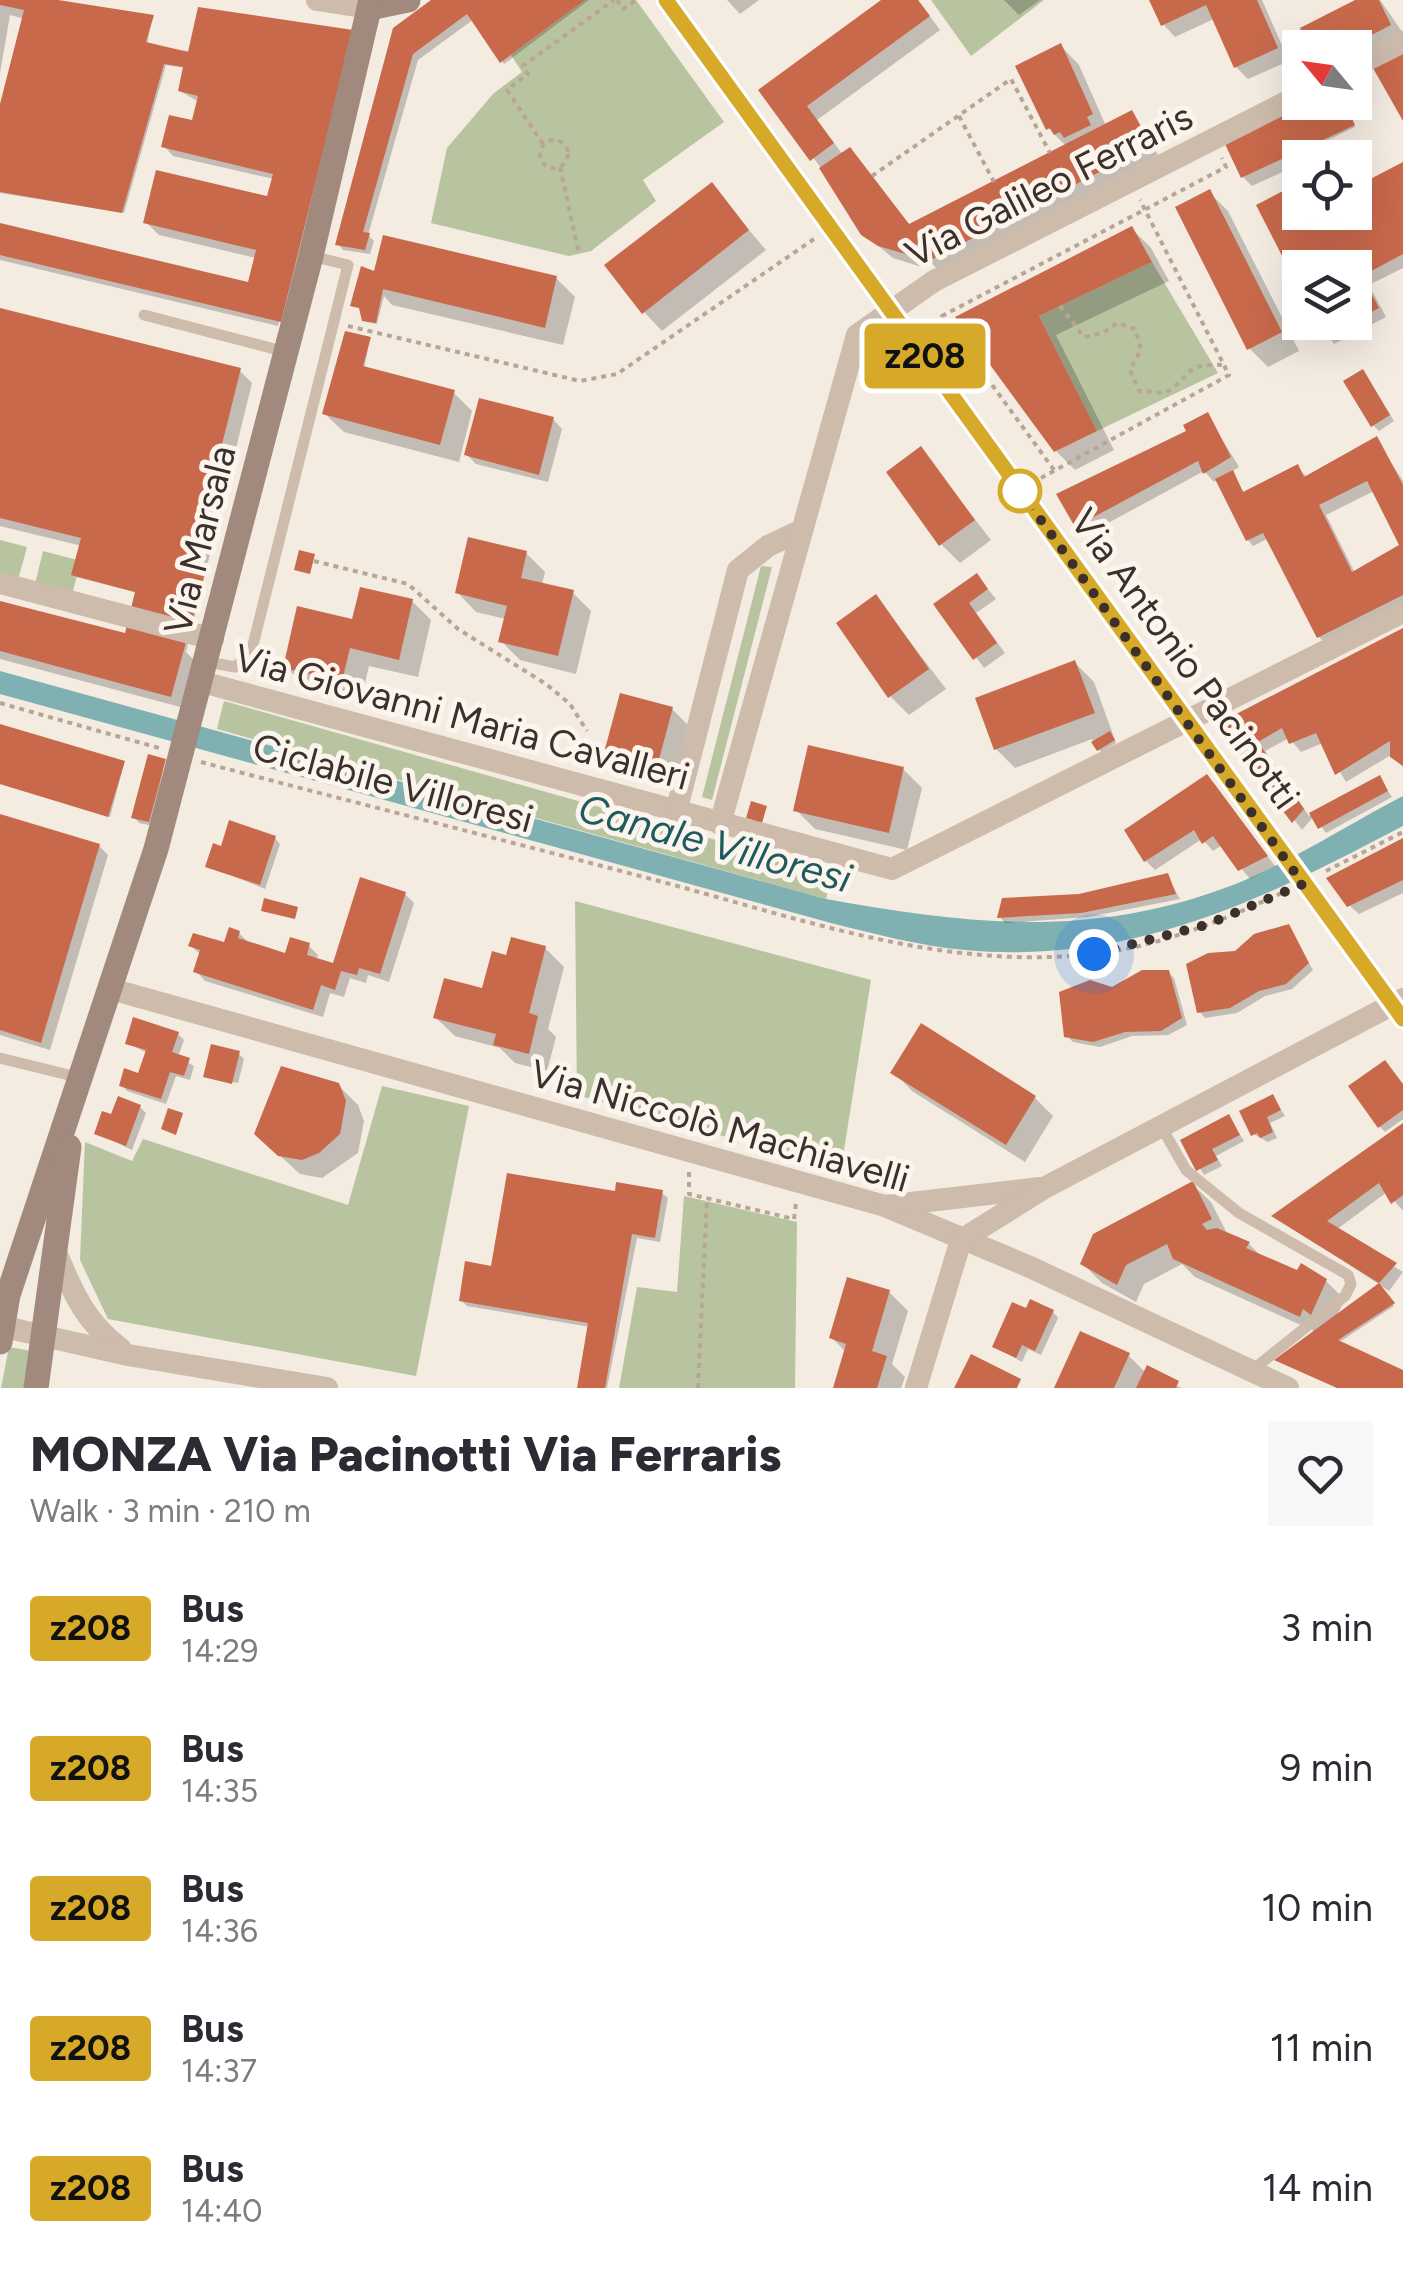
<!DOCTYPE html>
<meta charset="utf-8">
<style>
:root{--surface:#fff;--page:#f7f7f7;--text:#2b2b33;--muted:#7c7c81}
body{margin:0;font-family:Figtree,sans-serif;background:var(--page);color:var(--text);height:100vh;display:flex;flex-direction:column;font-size:38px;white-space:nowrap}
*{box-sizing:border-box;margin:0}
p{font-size:32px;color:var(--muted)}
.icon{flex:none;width:55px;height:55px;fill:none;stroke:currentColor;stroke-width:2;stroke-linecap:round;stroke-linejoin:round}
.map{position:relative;height:1388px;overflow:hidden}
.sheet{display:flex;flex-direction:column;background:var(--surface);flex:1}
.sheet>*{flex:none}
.badge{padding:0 20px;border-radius:8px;font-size:35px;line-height:65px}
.needle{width:65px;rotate:299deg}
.controls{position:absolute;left:1282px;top:30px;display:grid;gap:20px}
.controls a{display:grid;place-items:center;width:90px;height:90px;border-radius:0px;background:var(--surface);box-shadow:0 10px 40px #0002;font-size:50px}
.you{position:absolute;width:50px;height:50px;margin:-25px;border:8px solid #fff;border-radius:50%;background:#1a73e8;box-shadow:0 0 0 15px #1a73e833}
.map>.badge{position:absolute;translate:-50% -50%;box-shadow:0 0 0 5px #fff}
.round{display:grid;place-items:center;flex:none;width:105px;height:105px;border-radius:0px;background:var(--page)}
.head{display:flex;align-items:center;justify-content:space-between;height:170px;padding:0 30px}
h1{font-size:48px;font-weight:800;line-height:75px}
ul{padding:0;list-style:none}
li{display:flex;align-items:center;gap:30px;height:140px;padding:0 30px}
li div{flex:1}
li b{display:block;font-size:38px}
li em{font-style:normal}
li .badge{min-width:110px;font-weight:700;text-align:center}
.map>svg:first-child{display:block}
.green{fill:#b8c4a0}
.water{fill:#7fb0b2}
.shadow{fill:#0003;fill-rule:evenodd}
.building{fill:#c8694b;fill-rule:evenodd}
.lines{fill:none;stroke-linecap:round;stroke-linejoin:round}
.path{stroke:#b9a596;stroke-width:4;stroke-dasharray:5 5;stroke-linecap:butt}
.lane{stroke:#cdbbac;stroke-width:11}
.street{stroke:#cdbbac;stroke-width:22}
.secondary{stroke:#a18a7d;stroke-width:25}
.line-casing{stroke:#fff;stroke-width:22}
.line{stroke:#d7a928;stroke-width:15}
.walk{stroke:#3b302b;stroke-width:10;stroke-dasharray:0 18}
.stop-dot{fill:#fff;stroke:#d7a928;stroke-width:5}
.labels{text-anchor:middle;stroke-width:10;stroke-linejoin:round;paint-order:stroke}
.street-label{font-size:38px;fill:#3b302b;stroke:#fbf5ee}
.water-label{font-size:40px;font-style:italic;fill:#1f5a5e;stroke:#fbf5ee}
</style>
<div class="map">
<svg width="1403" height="1388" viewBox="0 0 1403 1388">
<rect width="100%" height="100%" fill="#f4ebe1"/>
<g class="green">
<polygon points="585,0 636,0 724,122 643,180 656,201 591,251 569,256 431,223 447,148 493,94 522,72 511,55"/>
<polygon points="931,0 1044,0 971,56"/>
<polygon points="1152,262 1218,373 1097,431 1039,316"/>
<polygon points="0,540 27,547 18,580 0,575"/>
<polygon points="43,551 81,561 72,594 35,584"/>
<polygon points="761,566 772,567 712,800 702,797"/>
<polygon points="224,701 833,873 826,899 217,729"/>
<polygon points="575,901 871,980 841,1169 577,1095"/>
<polygon points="382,1086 469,1106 416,1376 108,1319 80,1260 85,1142 132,1161 143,1139 348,1205"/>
<polygon points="684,1196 797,1222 795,1388 619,1388 637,1287 677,1292"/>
<polygon points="9,1347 32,1351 24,1388 1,1388"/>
</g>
<path class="water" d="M 0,671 L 826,899 C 970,925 1092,939 1233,885 C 1291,862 1347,825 1403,796 L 1403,826 C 1260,901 1132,965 965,950 C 920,946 875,934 831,923 L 0,694 Z"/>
<g class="shadow">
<polygon points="0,0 42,0 152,17 147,45 355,76 278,326 0,260 0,226 250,285 256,258 159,235 146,222 269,199 274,179 173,156 164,146 194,123 199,102 180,91 186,68 166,65 124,213 0,193 0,114 25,19 10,15 0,73"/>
<polygon points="435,0 589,0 504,64 474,19 418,60 368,235 374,241 370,254 343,250 338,244 395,29"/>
<polygon points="727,0 759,0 740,14"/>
<polygon points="885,0 918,0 940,30 817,120 843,155 911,226 1066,146 1048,128 1061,46 1079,65 1106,126 1131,113 1158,155 938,270 928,259 922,267 893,258 863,233 825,173 761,90"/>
<polygon points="1004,0 1040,0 1019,15"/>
<polygon points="1152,0 1262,0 1289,61 1248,79 1236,67 1214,19 1175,37 1163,24"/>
<polygon points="1361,0 1380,0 1403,33 1355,71 1355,48 1312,48"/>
<polygon points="1344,102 1355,127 1303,152 1306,158 1300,158 1300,164 1252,186 1243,177"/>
<polygon points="1403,165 1403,268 1369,285 1386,317 1334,344 1319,322 1355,322 1355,268 1300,268 1300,286 1259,206 1300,185 1300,212 1355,212 1355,189"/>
<polygon points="711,185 766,250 662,331 644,312"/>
<polygon points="1209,192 1228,211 1299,351 1268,367 1249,348"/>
<polygon points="1132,229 1151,248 1169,281 1056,335 1114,450 1075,470 1056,451 959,318"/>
<polygon points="376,274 556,278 575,297 563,345 392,305 384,296 377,324 366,322 362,309 353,305"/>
<polygon points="0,311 240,371 252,383 186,652 196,662 184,708 0,659 0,604 127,636 138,593 76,577 82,546 0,526"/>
<polygon points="370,339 364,369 453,392 472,411 459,462 344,432 325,414"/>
<polygon points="1368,378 1394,421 1379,431 1373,425"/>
<path d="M 1208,416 L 1239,467 L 1231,472 L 1245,494 L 1297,467 L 1308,478 L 1376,439 L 1403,481 L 1403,608 L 1328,646 L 1319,637 L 1269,538 L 1253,546 L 1248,540 L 1218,479 L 1214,482 L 1204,471 L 1086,535 L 1077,526 ZM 1374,491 L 1402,546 L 1355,573 L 1326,515 Z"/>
<polygon points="553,419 562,429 548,482 476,464 467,455"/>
<polygon points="921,450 991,540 960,563 941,544"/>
<polygon points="526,553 545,572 542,585 572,592 591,611 576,674 520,660 501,641 506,619 476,612 458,593"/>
<polygon points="977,576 996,599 976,613 1005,653 984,668 937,605"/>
<polygon points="876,597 946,689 909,715 890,696"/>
<polygon points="412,601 431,620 418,677 369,666 361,699 305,686 286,667 354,622"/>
<polygon points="1403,631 1403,767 1391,755 1346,782 1323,743 1301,752 1289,738 1265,751 1309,816 1379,778 1392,797 1326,833 1314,816 1302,830 1221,725"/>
<polygon points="1075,663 1094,682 1116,743 1101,752 1092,739 1015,768 996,749"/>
<polygon points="672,709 691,728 676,781 627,767 608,748"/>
<polygon points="0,727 124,764 110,817 0,784"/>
<polygon points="164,761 154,826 139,823 134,817"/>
<polygon points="903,769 922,788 907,850 815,829 796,810"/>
<polygon points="1207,777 1216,786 1275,866 1250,879 1222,845 1213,851 1202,839 1155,870 1146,861"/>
<polygon points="0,817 99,846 108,855 50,1050 0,1035"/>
<polygon points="275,838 280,844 265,889 208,866 222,849"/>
<polygon points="1403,841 1403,893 1359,914 1349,905"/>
<polygon points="1167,876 1180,899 1088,917 1005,923 1000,917"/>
<polygon points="405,894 414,903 389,982 368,975 366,983 350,978 344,997 330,993 323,1017 205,981 196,971 201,955 191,946 225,946 239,933 248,942 287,956 309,946 318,955 316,961 334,966"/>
<polygon points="1288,927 1313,970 1292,989 1265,996 1237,1013 1205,1018 1200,1012 1236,954"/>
<polygon points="545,948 564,967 548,1029 556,1037 547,1071 515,1063 500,1048 455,1036 436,1018 484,992 508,958"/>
<polygon points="1168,972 1174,978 1187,1025 1168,1035 1132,1036 1100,1047 1073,1042 1067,1036 1113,990"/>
<polygon points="178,1034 184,1040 178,1057 194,1066 190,1080 176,1076 166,1104 127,1091 122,1085 140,1076 147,1053 128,1043"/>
<polygon points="238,1053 244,1059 238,1083 206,1077"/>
<polygon points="894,1072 1035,1098 1053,1116 1025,1162 912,1091"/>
<polygon points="338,1085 358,1105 364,1121 358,1153 322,1178 300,1174 277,1153"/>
<polygon points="1403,1086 1403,1119 1385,1132 1379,1126"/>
<polygon points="1273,1097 1285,1116 1270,1123 1277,1138 1268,1142 1253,1134"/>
<polygon points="140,1107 146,1113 132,1150 97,1133"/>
<polygon points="1229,1117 1244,1141 1216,1156 1222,1166 1204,1175 1183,1141"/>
<polygon points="1403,1126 1403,1211 1387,1192 1336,1230 1403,1272 1389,1291 1275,1216"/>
<polygon points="1192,1184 1211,1202 1228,1235 1249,1244 1264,1259 1326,1281 1345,1300 1336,1317 1379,1286 1394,1306 1338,1343 1403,1372 1403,1388 1338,1388 1316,1332 1195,1277 1182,1264 1144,1284 1136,1302 1102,1283 1083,1264"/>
<polygon points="662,1193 668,1198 660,1242 637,1238 607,1388 579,1388 590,1327 467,1306 461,1300 493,1269 617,1194"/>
<polygon points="889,1292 908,1311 892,1364 905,1377 901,1388 836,1388 846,1352 832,1338"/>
<polygon points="1028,1312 1053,1312 1058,1318 1041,1355 1028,1349 1022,1362 995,1346"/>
<polygon points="1128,1355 1146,1373 1182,1388 1057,1388"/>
</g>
<g class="building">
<polygon points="0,0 58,0 154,15 146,42 188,52 198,7 353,30 281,322 0,255 0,223 248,282 256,250 143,223 156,170 267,196 273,174 161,147 169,115 192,120 198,96 178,91 183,67 164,64 122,213 0,192 0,104 24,10 0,5"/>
<polygon points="431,0 585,0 500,63 467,14 413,54 363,232 370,233 365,250 335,245 393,28"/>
<polygon points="881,0 918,0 930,16 807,106 834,143 810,161 758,90"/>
<polygon points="1149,0 1257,0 1278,48 1234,68 1206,5 1161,26"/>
<polygon points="1355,0 1379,0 1391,25 1346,48 1309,48 1300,28"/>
<polygon points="1061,43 1093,114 1087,117 1091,125 1064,138 1060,132 1054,135 1050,128 1046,130 1015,66"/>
<polygon points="1403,53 1403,121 1373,68"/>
<polygon points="1307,102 1344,102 1355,125 1241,178 1224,142"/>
<polygon points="1132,110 1151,145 927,262 918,243 909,255 878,246 861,235 819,168 850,147 909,224"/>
<polygon points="1403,162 1403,254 1362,276 1379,308 1355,320 1355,268 1300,268 1300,291 1256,205 1300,182 1300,212 1355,212 1355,187"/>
<polygon points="712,182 749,230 642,314 604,265"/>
<polygon points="1210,189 1282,332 1247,350 1175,207"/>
<polygon points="1132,226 1152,262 1039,316 1097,431 1054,452 955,317"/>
<polygon points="383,235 557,276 545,328 383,289 376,323 362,321 359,308 350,306 361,266 374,271"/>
<polygon points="0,308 241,368 192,565 206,569 171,697 0,651 0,601 125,633 135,592 71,575 81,538 0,518"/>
<polygon points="1316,322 1350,322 1323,336"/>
<polygon points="345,331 371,337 363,366 455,390 440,445 322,414"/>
<polygon points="1363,369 1390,415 1371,427 1343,381"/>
<polygon points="479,398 554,417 539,475 464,455"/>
<polygon points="1208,412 1231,457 1203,474 1198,461 1075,527 1056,494 1186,431 1183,425"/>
<path d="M 1377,436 L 1403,485 L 1403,595 L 1317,638 L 1263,533 L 1246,541 L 1215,479 L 1233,470 L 1243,492 L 1298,464 L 1304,477 ZM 1367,481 L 1399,545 L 1352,572 L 1319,505 Z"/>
<polygon points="921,446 975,520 939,546 886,472"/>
<polygon points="468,537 527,551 521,578 574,590 558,656 498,642 507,606 455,593"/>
<polygon points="299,550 315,554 310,574 294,570"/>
<polygon points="977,573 988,589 969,603 997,643 973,660 933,604"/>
<polygon points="360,587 413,599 399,660 350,648 342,681 283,668 297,606 352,619"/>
<polygon points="876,594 929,669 888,698 836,623"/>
<polygon points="1403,628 1403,766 1390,757 1390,741 1335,775 1316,733 1289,744 1282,728 1258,742 1304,809 1292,823 1217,724"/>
<polygon points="1075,660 1095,713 994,750 975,698"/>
<polygon points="620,693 673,707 658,763 605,749"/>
<polygon points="0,724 125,761 108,817 0,784"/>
<polygon points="1110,731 1115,740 1097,751 1091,742"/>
<polygon points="808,745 904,767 889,833 793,811"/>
<polygon points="148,754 166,759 149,822 131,818"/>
<polygon points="1207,774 1268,856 1238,871 1213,836 1202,844 1194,830 1144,862 1124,830"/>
<polygon points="1380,775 1388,791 1318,829 1309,813"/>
<polygon points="751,801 767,806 762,823 746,818"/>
<polygon points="0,814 100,844 41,1043 0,1030"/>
<polygon points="229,820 276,836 260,885 205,867 213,843 221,846"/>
<polygon points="1403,838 1403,880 1347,907 1326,878"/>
<polygon points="1168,873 1176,894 1081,913 997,918 1002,898 1079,894"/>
<polygon points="360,877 406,892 380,974 359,968 357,975 341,971 335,990 321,985 313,1010 193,972 200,950 188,946 193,933 224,942 229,927 240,931 238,938 285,953 290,937 310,943 307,955 333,963"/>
<polygon points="264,898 298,907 295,919 261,911"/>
<polygon points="1289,924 1309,963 1286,984 1259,991 1230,1008 1197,1013 1186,964 1208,953 1235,951 1254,934"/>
<polygon points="511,937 546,946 529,1013 538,1016 529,1054 493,1045 496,1034 433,1018 444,978 482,988 492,951 506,955"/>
<polygon points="1142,970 1169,970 1182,1018 1161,1031 1125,1032 1093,1042 1064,1037 1059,992 1090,980 1112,987"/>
<polygon points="133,1017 179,1032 172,1052 190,1058 184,1076 170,1072 161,1099 119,1086 124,1068 138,1073 146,1050 125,1044"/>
<polygon points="921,1023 1036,1096 1006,1145 890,1073"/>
<polygon points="211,1044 240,1051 232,1084 203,1077"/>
<polygon points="1385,1060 1403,1084 1403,1110 1378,1128 1348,1086"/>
<polygon points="281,1066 339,1083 346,1101 340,1134 319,1153 302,1160 278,1156 254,1134"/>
<polygon points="1273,1094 1281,1110 1267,1117 1273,1132 1260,1138 1257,1133 1251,1136 1239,1111"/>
<polygon points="118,1096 141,1105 126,1146 94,1134 102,1111 111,1114"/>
<polygon points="168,1108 183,1113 176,1135 161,1129"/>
<polygon points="1229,1114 1240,1135 1212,1149 1218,1160 1196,1171 1180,1140"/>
<polygon points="1403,1123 1403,1195 1391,1204 1379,1183 1327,1221 1397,1263 1379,1283 1271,1216"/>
<polygon points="507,1173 615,1191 616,1182 663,1190 655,1238 632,1234 605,1388 577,1388 588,1323 459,1301 465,1261 491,1266"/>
<polygon points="1193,1181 1212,1219 1202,1224 1207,1230 1217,1228 1250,1242 1246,1248 1297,1270 1301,1263 1327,1279 1311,1315 1303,1309 1300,1317 1173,1259 1167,1244 1126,1265 1117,1285 1080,1264 1093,1234"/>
<polygon points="847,1277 890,1290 872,1351 887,1356 877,1388 833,1388 846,1344 829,1338"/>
<polygon points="1379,1283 1395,1303 1338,1340 1403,1370 1403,1388 1337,1388 1274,1360"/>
<polygon points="1030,1299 1054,1310 1035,1351 1022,1345 1016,1358 992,1347 1012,1302 1026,1308"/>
<polygon points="1080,1331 1130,1353 1114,1388 1054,1388"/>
<polygon points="971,1354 1021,1379 1017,1388 954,1388"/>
<polygon points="1147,1365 1179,1381 1176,1388 1136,1388"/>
</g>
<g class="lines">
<g class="path">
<polyline points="617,0 623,9 636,0"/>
<polyline points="959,116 994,182"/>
<circle cx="554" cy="154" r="14"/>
<polyline points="543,144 507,90 528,74 523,66 614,0"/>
<polyline points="560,167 579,254"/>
<polyline points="872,176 1011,79 1050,153"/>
<path d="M 1060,306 L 1084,337 L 1103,333 L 1117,323 L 1135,329 L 1141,349 L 1130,370 L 1139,391 L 1165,393 C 1194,375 1182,363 1224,365"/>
<polyline points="348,326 580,381 617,374 814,239"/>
<polyline points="931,331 948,325"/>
<polyline points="1054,470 942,316 1226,167 1222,158"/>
<polyline points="1041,478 1229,375 1140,200"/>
<polyline points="314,561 408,584 458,629 546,684 570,704 587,731"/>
<polyline points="0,703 159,748"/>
<path d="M 201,762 C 352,802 504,840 655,880 C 799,918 942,971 1093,954 C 1160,947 1226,919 1286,891"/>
<polyline points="1326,871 1403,832"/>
<polyline points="689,1172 689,1194 794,1219 796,1203"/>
<polyline points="698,1388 707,1198"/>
</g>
<g class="lane">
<polyline points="144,315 286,352"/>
<polyline points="208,662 235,667 251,653 348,265 311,256"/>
<polyline points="0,1058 81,1078"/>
<polyline points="1162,1128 1186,1170 1239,1213 1348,1275 1351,1284 1345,1296 1251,1371"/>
</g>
<g class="street">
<polyline points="317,0 369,8"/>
<polyline points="666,0 1403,1019"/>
<polyline points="1355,66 1403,42"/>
<polyline points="0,583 213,639"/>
<polyline points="202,682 892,869 1403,612"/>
<polyline points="676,812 738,570 768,546 800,531"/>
<polyline points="720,824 857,335 934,281 1300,95"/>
<polyline points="111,989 885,1206 1030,1267 1288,1388"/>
<polyline points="885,1206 1040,1188"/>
<path d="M 56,1252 C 73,1293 85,1322 121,1349"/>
<polyline points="0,1326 128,1355 327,1388"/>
<polyline points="916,1388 961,1240 1046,1187 1403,999"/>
</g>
<g class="secondary">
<polyline points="369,8 408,0"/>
<polyline points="0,1342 8,1295 156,849 311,256 371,0"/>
<polyline points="36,1388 69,1147"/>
</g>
</g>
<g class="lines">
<defs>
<polyline id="line" points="666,0 1403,1019"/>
</defs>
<use href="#line" class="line-casing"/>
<use href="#line" class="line"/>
<polyline class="walk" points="1020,491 1303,884 1206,925 1094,954"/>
</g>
<circle class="stop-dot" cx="1020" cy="491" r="20"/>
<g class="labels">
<g class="street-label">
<text transform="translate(1049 185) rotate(-27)" y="13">Via Galileo Ferraris</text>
<text transform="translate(200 540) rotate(-76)" y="13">Via Marsala</text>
<text transform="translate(1185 659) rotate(54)" y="13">Via Antonio Pacinotti</text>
<text transform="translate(462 717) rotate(15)" y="13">Via Giovanni Maria Cavalleri</text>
<text transform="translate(393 783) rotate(15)" y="13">Ciclabile Villoresi</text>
<text transform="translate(720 1126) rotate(16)" y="13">Via Niccolò Machiavelli</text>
</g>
<g class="water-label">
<text transform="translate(715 843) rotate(15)" y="14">Canale Villoresi</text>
</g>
</g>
</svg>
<div class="controls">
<a><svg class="needle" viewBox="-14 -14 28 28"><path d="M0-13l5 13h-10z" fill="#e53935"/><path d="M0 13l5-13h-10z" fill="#7c7c81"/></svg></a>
<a><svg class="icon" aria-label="locate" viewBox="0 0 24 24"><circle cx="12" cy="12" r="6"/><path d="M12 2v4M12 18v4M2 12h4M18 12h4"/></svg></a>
<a><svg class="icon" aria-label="layers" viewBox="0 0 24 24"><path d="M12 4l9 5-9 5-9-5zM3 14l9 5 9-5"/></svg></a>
</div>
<div class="you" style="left:1094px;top:954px"></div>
<b class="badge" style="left:925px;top:356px;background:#d7a928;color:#111">z208</b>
</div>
<section class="sheet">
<div class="head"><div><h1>MONZA Via Pacinotti Via Ferraris</h1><p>Walk · 3 min · 210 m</p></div><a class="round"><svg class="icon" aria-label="heart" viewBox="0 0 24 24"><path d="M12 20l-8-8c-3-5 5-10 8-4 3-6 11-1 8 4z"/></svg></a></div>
<ul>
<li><span class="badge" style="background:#d7a928;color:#111">z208</span><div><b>Bus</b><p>14:29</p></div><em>3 min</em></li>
<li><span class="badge" style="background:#d7a928;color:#111">z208</span><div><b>Bus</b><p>14:35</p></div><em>9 min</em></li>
<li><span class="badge" style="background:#d7a928;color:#111">z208</span><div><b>Bus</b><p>14:36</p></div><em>10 min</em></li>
<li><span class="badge" style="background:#d7a928;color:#111">z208</span><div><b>Bus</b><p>14:37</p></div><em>11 min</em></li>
<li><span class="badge" style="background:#d7a928;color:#111">z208</span><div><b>Bus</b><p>14:40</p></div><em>14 min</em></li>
</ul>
</section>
